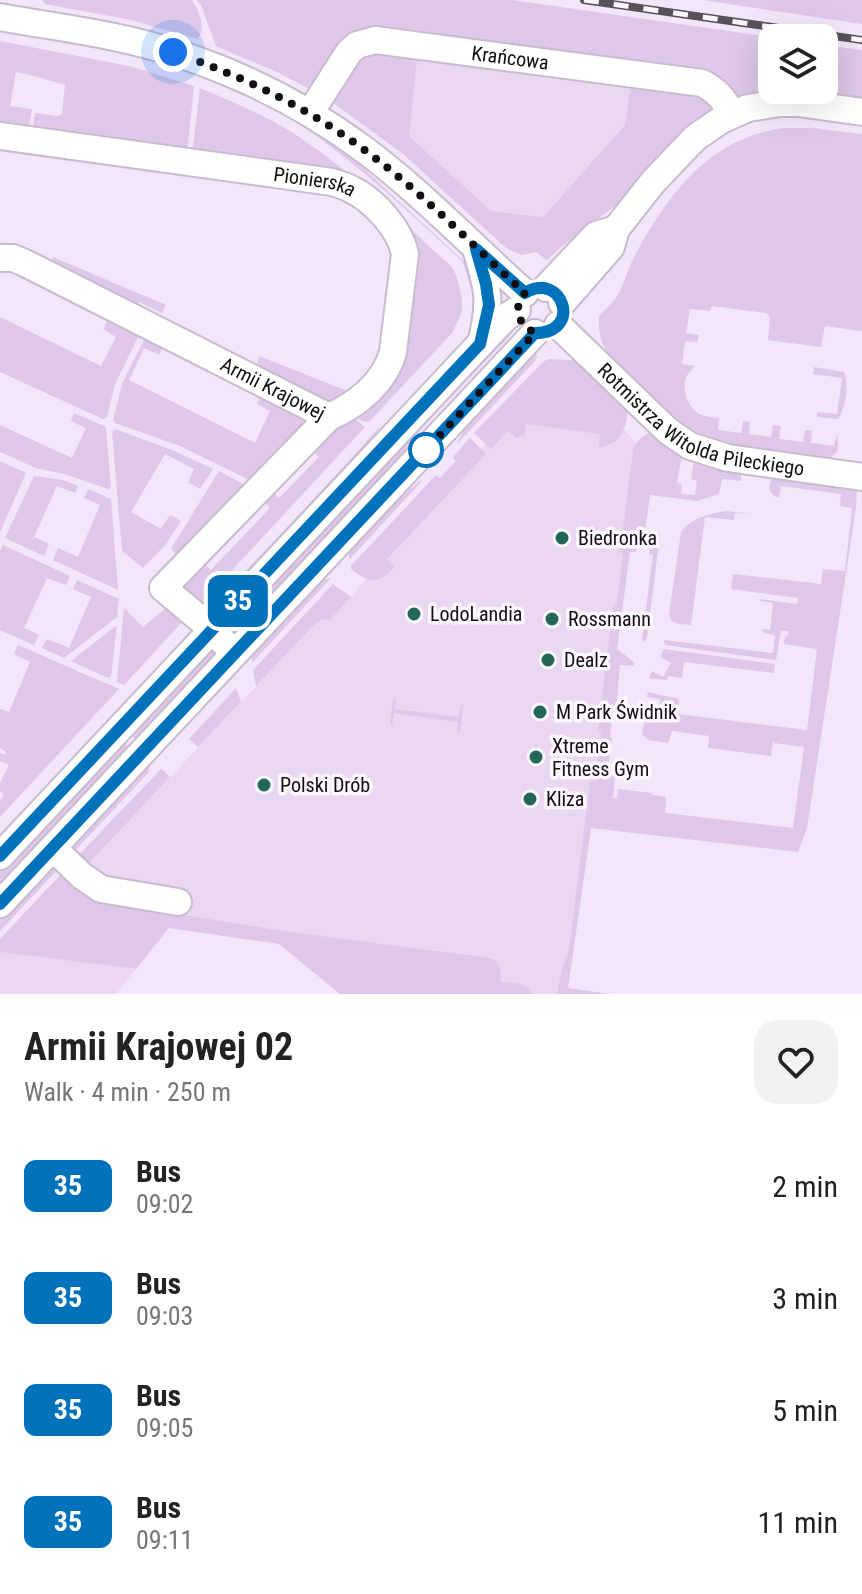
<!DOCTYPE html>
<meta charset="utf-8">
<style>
:root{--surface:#fff;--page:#f2f2f2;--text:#222;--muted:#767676}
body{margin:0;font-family:"Roboto Condensed",sans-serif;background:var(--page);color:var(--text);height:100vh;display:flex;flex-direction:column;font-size:30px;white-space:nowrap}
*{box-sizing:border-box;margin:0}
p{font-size:26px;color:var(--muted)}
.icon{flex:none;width:44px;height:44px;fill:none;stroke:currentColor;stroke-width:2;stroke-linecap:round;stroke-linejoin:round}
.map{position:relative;height:994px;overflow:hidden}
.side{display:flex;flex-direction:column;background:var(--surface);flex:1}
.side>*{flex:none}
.badge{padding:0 16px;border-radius:12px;font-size:28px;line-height:52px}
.controls{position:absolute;left:758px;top:24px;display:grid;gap:16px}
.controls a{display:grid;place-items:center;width:80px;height:80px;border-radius:16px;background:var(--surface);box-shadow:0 8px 32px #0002;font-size:40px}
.you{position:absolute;width:40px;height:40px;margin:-20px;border:6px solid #fff;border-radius:50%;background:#1a73e8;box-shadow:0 0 0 12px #1a73e833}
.map>.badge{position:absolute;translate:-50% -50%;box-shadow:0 0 0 4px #fff}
.round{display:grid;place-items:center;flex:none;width:84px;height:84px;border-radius:24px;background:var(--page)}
.summary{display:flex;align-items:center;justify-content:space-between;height:136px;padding:0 24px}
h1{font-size:38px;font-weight:700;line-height:60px}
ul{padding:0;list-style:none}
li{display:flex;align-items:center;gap:24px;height:112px;padding:0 24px}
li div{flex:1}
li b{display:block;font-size:30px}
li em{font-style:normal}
li .badge{min-width:88px;font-weight:700;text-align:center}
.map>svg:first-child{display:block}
.built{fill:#ead8f2}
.green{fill:#dec7e8}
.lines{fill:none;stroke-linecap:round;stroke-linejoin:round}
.minor-casing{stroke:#c8bbce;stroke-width:30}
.minor{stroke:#fff;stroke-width:26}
.rail-casing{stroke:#58515c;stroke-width:8}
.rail{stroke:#fcf6fe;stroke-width:5;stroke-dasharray:15;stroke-linecap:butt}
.line-casing{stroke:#fff;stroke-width:18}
.line{stroke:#0072bc;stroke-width:12}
.walk{stroke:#120e14;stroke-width:8;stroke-dasharray:0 14.4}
.stop-dot{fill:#fff;stroke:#0072bc;stroke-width:4}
.poi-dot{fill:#226759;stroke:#fcf6fe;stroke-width:3}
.labels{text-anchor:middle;stroke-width:7;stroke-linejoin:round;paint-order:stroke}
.street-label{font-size:20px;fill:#120e14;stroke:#fcf6fe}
.poi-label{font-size:20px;fill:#120e14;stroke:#fcf6fe;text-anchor:start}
</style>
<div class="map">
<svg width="862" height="994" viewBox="0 0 862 994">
<rect width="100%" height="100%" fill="#f3e5fa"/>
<g class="built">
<polygon points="418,51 631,82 625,125 543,217 491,211 408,136"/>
<polygon points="507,420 625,430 640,448 591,828 567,994 362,994 290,932 116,904 78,882 92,860 315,624 323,619 330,620 486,444 505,427"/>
<polygon points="0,952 136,969 116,994 0,994"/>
</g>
<g class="green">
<path d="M 42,0 L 192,0 C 199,10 207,30 197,39 L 131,20 L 45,4 Z"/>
<polygon points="197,0 512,0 778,38 772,38 772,90 824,90 824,45 862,50 862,105 740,99 384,34 315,92 279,73 216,46 201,5"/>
<polygon points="703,0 862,0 862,24"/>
<polygon points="0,41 129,66 194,86 187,154 32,132 35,113 57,116 62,114 65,85 31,75 16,72 10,106 32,109 29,127 0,128"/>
<polygon points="363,50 418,51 409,136 491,211 543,217 625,125 631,82 689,88 715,107 713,113 635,191 561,247 547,260 536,252 522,255 506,248 403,154 328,99"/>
<path d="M 204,73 L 314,127 L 350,156 L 470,267 L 475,294 C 468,288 468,271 461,260 C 408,212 357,162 296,122 C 267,103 233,91 202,77 Z"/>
<path d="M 200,88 C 231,101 262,114 290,131 C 350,169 400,220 452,267 C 458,276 465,304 461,314 C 459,320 455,325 453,332 L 369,422 L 362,421 L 351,412 L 411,287 L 362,189 L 192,154 Z"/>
<path d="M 785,128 L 813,128 L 862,134 L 862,331 L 825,326 L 821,347 L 768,340 L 770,317 L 766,313 L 712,306 L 710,311 L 690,309 L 686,333 L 699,335 L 697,342 L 685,341 L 682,364 L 694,366 C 692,370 688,373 686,377 C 681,388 688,408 699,414 C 704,417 713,417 719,418 L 718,430 L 741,433 L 743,421 L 750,422 L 749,434 L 771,437 L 773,425 L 781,426 L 779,439 L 803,442 L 805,430 L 812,430 L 811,443 L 834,446 L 837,433 L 838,443 L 837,452 L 829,459 C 787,453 722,450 687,426 C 667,413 650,393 632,377 C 611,357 597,349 599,316 C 606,309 614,302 619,293 C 625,280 629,266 636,253 C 670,192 710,137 785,128 Z"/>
<polygon points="53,257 166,305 162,313 139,302 135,312 49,270"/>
<polygon points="0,317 101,366 116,337 103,329 109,317 140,333 115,384 107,417 103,419 0,372"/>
<polygon points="509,328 513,332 420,430 371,494 242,633 233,636 228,628"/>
<polygon points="146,336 164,345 159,355 144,348 129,380 255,443 270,411 257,404 262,394 305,417 303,423 249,480 180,446 115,423 113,420 122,384"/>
<polygon points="533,350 537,356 535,361 458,443 457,442 477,410"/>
<polygon points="259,356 347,391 327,405 256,371"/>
<path d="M 550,359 L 583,361 L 627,409 C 628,428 619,446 599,447 L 600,434 L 526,424 L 524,437 L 520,436 L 517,439 L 508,431 L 491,449 L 474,433 L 544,361 Z"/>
<path d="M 814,367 L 844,372 C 849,385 846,407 838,419 L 817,417 L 817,412 L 837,414 L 842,378 L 813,374 Z"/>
<polygon points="74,413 104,426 106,428 111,487 108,489 64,474 36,468 0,452 0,425 72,458 86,428 71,421"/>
<polygon points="349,414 365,427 199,606 183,588 185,579 202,562 211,570 270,508 262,499 270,490 279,498 319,457 310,449"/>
<polygon points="381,425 356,462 216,607 212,607 349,461"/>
<polygon points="115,429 172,450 213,469 200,489 188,482 194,469 165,454 131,512 161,529 170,515 181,521 166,544 143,568 122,551 112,432"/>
<path d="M 650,433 L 656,434 L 682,455 L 677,483 L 682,484 L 681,494 L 695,495 L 697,481 L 691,479 L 694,462 L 698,459 L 733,468 L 733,473 L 741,474 L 741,481 L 722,479 L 719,494 L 697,501 L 650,495 L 645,532 L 660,534 L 647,638 L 643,642 L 642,639 L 653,555 L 649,554 L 651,541 L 638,539 L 636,552 L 630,552 L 617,649 L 634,662 L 634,666 L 620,665 L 616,709 L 613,709 L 610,737 L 612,738 L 607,775 L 615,777 L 613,798 L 617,798 L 618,789 L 652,793 L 652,795 L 666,797 L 665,813 L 793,828 L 804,747 L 774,743 L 773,740 L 771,756 L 708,748 L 709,736 L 672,731 L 668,743 L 649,740 L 642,735 L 645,717 L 658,719 L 660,699 L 647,697 L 648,692 L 679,699 L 678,714 L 807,730 L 817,649 L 784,644 L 785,636 L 788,635 L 788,631 L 781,631 L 776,660 L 665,645 L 664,640 L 773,653 L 775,635 L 764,633 L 762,629 L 770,630 L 773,603 L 760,601 L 760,599 L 797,604 L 798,598 L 731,589 L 733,574 L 821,584 L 823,569 L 845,571 L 852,508 L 840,506 L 841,494 L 781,486 L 779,498 C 767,494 767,484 775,475 L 857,484 L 856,508 L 807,828 L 798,852 L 591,828 L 568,988 L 609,994 L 557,994 L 562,969 L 569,950 L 590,782 L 594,780 L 601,733 L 598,728 L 613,606 L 617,603 L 623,555 L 620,552 L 633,450 C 635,442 642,436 650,433 Z"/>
<path d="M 470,438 L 486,454 L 387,559 L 395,567 C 378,584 370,584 351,569 L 351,566 L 436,475 L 440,478 L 456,461 L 453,457 Z"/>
<polygon points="0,461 26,473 0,532"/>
<polygon points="219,471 245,485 177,555 171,549"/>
<polygon points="34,476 63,480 78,486 75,493 57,486 34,537 49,544 44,556 5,538"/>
<polygon points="421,480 422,481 349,560 349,546 383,513"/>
<polygon points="88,489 111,499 118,590 53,560 58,548 78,557 100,505 84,498"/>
<path d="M 725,511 L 755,514 L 735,513 L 734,520 L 705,517 L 691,625 C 682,624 671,625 669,615 L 681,532 C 690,518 710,514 725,511 Z"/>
<polygon points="3,545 70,576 66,585 47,578 24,628 39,635 34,645 0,630 0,551"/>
<polygon points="331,578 252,663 252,654 320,580"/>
<polygon points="77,580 119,599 117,617 64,658 42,648 47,639 69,648 91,597 73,589"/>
<polygon points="333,584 351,597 330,620 323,619 315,624 256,686 253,670"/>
<polygon points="124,608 143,627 165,609 171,610 184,620 124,685 117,682"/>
<polygon points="117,625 111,676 108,678 71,661"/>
<polygon points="18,645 119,689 0,817 0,800 4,795 0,791 0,783 9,765 0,761 0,753 5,755 6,752 0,748 0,709 9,712 30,662 14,654"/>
<polygon points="208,649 212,649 217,654 139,742 128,732"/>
<polygon points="664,649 775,664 774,673 684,662 682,678 668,676 667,680 649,678 652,671 663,677 671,663 660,657"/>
<polygon points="236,688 241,702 198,747 189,739"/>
<polygon points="396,696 395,709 459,717 461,705 463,705 460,733 457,734 458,722 394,713 392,726 390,724 393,699"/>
<polygon points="121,740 132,750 0,889 0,868"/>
<polygon points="145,763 149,767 149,772 72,854 71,846"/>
<polygon points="162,769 170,777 92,860 86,868 76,858 160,770"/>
<polygon points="54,866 58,869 0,931 0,918 47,868"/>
<path d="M 65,870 L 116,904 L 290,932 L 490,958 C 502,962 501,971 501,982 C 514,983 526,982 534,994 L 340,994 L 279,944 L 169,928 L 136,969 L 0,952 L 0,939 Z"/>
</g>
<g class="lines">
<defs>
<g id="minor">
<path d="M 0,17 C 38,24 76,29 114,37 C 202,55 289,94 362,148 C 420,191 471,245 525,293"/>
<path id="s1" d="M 310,113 L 349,52 L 357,45 L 375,40 L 702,83 C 717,91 724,99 732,114"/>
<path id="s2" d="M 0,136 L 332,182 C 338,184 346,186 351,189 C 375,201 400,229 405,254 L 393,352 C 385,382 357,405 329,417 L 163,588 L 212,629 L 234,654"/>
<path d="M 476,249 C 488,289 492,301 481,343"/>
<path id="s3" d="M 0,258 L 13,258 L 25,263 L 329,417"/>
<polyline points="546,288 596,235 616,229"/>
<polyline points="562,303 611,247 616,229 653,182 695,138 721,120 748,108 780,103 798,103 862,112"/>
<path id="s4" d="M 558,325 L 668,431 L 690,446 L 728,458 L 862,477"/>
<polyline points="53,848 82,876 101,889 178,902"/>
<polyline points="0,856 480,344 506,317 517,310"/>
<polyline points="0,904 535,333"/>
</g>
</defs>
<use href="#minor" class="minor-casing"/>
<use href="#minor" class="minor"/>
<defs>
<polyline id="rail" points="584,0 862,40"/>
</defs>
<use href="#rail" class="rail-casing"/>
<use href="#rail" class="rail"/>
</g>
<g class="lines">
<defs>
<path id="line" d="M 0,856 L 480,344 L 489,305 L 486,284 L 476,249 L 525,293 C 562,270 584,333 535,333 L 0,904"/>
</defs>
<use href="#line" class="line-casing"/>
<use href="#line" class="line"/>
<path class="walk" d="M 173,52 C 241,76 301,104 359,146 C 419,189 471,244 525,293 C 512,309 518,324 535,333 L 426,450"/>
</g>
<circle class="stop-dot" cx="426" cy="450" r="16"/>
<g class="poi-dot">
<circle cx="562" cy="538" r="8"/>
<circle cx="414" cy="614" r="8"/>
<circle cx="552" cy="619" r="8"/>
<circle cx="548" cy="660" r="8"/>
<circle cx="540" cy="712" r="8"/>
<circle cx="536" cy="757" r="8"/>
<circle cx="264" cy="785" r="8"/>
<circle cx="530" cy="799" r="8"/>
</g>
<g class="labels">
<g class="street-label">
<text dy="7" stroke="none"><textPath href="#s1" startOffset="238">Krańcowa</textPath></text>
<text dy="7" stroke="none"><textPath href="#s2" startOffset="318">Pionierska</textPath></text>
<text dy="7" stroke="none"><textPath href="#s3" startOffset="304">Armii Krajowej</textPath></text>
<text dy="7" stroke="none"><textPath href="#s4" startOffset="178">Rotmistrza Witolda Pileckiego</textPath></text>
</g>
<g class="poi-label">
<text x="578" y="545">Biedronka</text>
<text x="430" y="621">LodoLandia</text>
<text x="568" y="626">Rossmann</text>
<text x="564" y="667">Dealz</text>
<text x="556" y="719">M Park Świdnik</text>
<text x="552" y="753">Xtreme<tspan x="552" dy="23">Fitness Gym</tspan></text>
<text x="280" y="792">Polski Drób</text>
<text x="546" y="806">Kliza</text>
</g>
</g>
</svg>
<div class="controls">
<a><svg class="icon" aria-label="layers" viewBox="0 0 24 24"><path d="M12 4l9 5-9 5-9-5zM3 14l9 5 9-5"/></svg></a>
</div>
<div class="you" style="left:173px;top:52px"></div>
<b class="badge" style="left:238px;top:601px;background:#0072bc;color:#fff">35</b>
</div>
<section class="side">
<div class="summary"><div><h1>Armii Krajowej 02</h1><p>Walk · 4 min · 250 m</p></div><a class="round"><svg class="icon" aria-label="heart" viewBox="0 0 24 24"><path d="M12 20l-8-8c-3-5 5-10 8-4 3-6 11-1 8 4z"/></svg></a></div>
<ul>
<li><span class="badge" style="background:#0072bc;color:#fff">35</span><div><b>Bus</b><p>09:02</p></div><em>2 min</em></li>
<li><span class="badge" style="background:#0072bc;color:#fff">35</span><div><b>Bus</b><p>09:03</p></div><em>3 min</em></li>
<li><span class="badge" style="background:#0072bc;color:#fff">35</span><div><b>Bus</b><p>09:05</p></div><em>5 min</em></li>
<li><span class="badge" style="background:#0072bc;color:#fff">35</span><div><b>Bus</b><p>09:11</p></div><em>11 min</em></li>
</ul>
</section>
